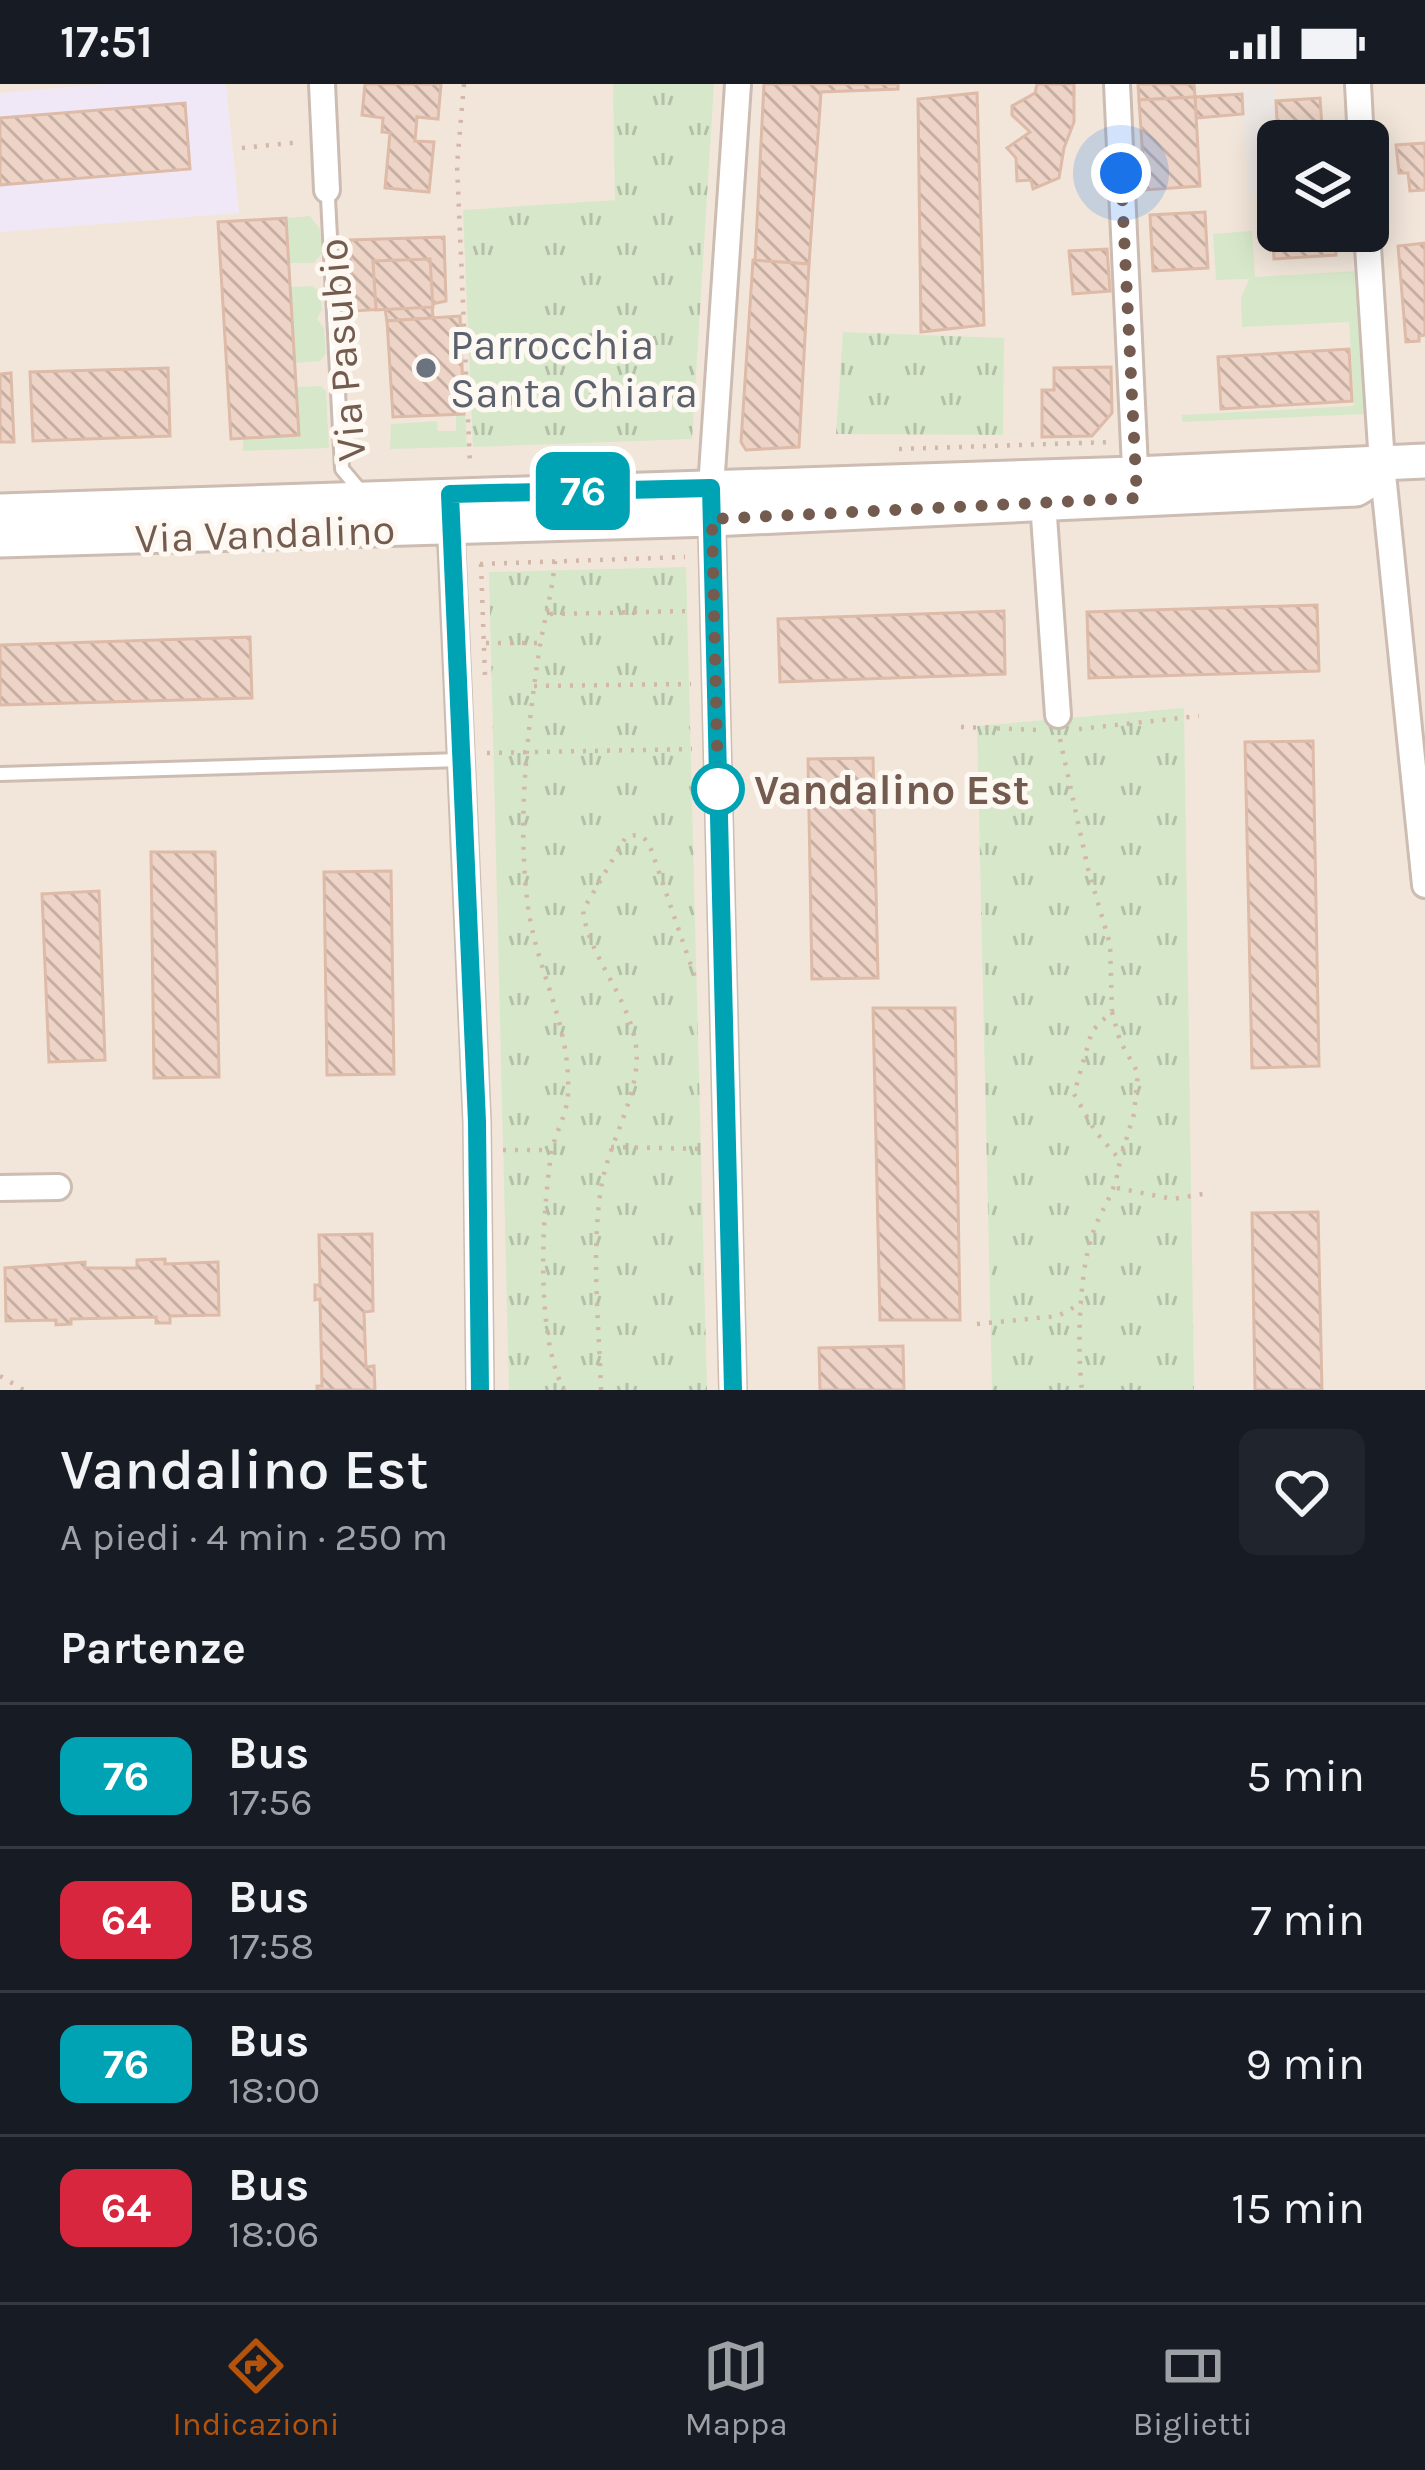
<!DOCTYPE html>
<html lang="it">
<meta charset="utf-8">
<style>
:root{--surface:#171b24;--page:#20242c;--text:#f1f3f6;--muted:#9ea1a6;--line:#363941;--accent:#b45309}
body{margin:0;font-family:Karla,sans-serif;background:var(--page);color:var(--text);height:100vh;display:flex;flex-direction:column;font-size:45px;white-space:nowrap}
*{box-sizing:border-box;margin:0}
p{font-size:39px;color:var(--muted)}
.icon{flex:none;width:66px;height:66px;fill:none;stroke:currentColor;stroke-width:2;stroke-linecap:round;stroke-linejoin:round}
.map{position:relative;height:1306px;overflow:hidden}
.details{display:flex;flex-direction:column;background:var(--surface);flex:1}
.details>*{flex:none}
.badge{padding:0 24px;border-radius:18px;font-size:42px;line-height:78px}
.tools{position:absolute;left:1257px;top:36px;display:grid;gap:24px}
.tools a{display:grid;place-items:center;width:132px;height:132px;border-radius:18px;background:var(--surface);box-shadow:0 6px 30px #0003;font-size:60px}
.you{position:absolute;width:60px;height:60px;margin:-30px;border:9px solid #fff;border-radius:50%;background:#1a73e8;box-shadow:0 0 0 18px #1a73e833}
.map>.badge{position:absolute;translate:-50% -50%;box-shadow:0 0 0 6px #fff}
h2{padding:0 60px;font-size:45px;line-height:108px}
.round{display:grid;place-items:center;flex:none;width:126px;height:126px;border-radius:18px;background:var(--page)}
.summary{display:flex;align-items:center;justify-content:space-between;height:204px;padding:0 60px}
h1{font-size:57px;font-weight:600;line-height:90px}
ul{padding:0;list-style:none}
li{display:flex;align-items:center;gap:36px;height:144px;padding:0 60px;border-top:3px solid var(--line)}
li div{flex:1}
li b{display:block;font-size:45px}
li em{font-style:normal}
li .badge{min-width:132px;font-weight:700;text-align:center}
.status{display:flex;justify-content:space-between;align-items:center;height:84px;padding:0 60px;background:var(--surface);direction:ltr}
.status svg{height:33px;fill:currentColor}
.tabs{display:flex;justify-content:space-around;align-items:center;height:168px;border-top:3px solid var(--line);background:var(--surface);font-size:33px;color:var(--muted)}
.tabs a{display:grid;justify-items:center;gap:6px}
.tabs .selected{color:var(--accent)}
.map>svg:first-child{display:block}
.residential{fill:#f2e6da;fill-rule:evenodd}
.industrial{fill:#ede7e3}
.education{fill:#f1e8f7}
.park{fill:url(#park-tufts)}
.garden{fill:#d7e8ca}
.building{fill:url(#building-back-hatch);stroke:#debaa8;stroke-width:3}
.lines{fill:none;stroke-linecap:round;stroke-linejoin:round}
.service-casing{stroke:#ccbcb2;stroke-width:18}
.minor-casing{stroke:#ccbcb2;stroke-width:30}
.tertiary-casing{stroke:#ccbcb2;stroke-width:39}
.path{stroke:#d3b7a8;stroke-width:4.5;stroke-dasharray:3 9;stroke-linecap:butt}
.service{stroke:#fff;stroke-width:12}
.minor{stroke:#fff;stroke-width:24}
.tertiary{stroke:#fff;stroke-width:33}
.line-casing{stroke:#fff;stroke-width:27}
.line{stroke:#00a3b4;stroke-width:18}
.walk{stroke:#745b50;stroke-width:12;stroke-dasharray:0 21.6}
.worship-dot{fill:#6b7280;stroke:#fdf8f1;stroke-width:4.5}
.stop-dot{fill:#fff;stroke:#00a3b4;stroke-width:6}
.labels{text-anchor:middle;stroke-width:10;stroke-linejoin:round;paint-order:stroke}
.worship-label{font-size:42px;fill:#5b616d;stroke:#fdf8f1;text-anchor:start}
.street-label{font-size:42px;fill:#745b50;stroke:#fdf8f1}
.stop-label{font-size:42px;font-weight:bold;fill:#745b50;stroke:#fdf8f1;text-anchor:start}
</style>
<div class="status"><b>17:51</b><svg viewBox="0 0 49 12"><path d="M0 12V9h3v3zM5 12V6h3v6zM10 12V3h3v9zM15 12V0h3v12zM26 1h20v11H26zM47 4h2v5h-2z"/></svg></div>
<div class="map">
<svg width="1425" height="1306" viewBox="0 0 1425 1306">
<defs>
<pattern id="park-tufts" width="24" height="20" patternUnits="userSpaceOnUse" patternTransform="scale(3)"><rect width="24" height="20" fill="#d7e8ca"/><path d="M3 7l-1-3M5 7V3M7 7l1-3M15 17l-1-3M17 17v-4M19 17l1-3" fill="none" stroke="#b3bfa6"/></pattern>
<pattern id="building-back-hatch" width="6" height="6" patternUnits="userSpaceOnUse" patternTransform="scale(3)"><rect width="6" height="6" fill="#edd4c6"/><path d="M-1 5l2 2M0 0l6 6M5-1l2 2" fill="none" stroke="#c5afa3"/></pattern>
</defs>
<rect width="100%" height="100%" fill="#fbf4eb"/>
<g class="residential">
<path d="M 0,0 L 1425,0 L 1425,373 L 0,422 ZM 1278,57 L 1368,57 L 1368,147 L 1278,147 Z"/>
<polygon points="1425,382 1425,1306 0,1306 0,432"/>
</g>
<polygon class="industrial" points="1275,2 1278,111 1249,112 1241,4"/>
<polygon class="education" points="105,0 226,0 239,129 0,148 0,9"/>
<g class="park">
<polygon points="613,0 714,0 692,355 473,363 463,126 615,116"/>
<polygon points="843,248 1004,254 1003,351 836,350"/>
<polygon points="686,483 707,1306 509,1306 489,488"/>
<polygon points="1184,624 1194,1306 992,1306 977,642"/>
</g>
<g class="garden">
<polygon points="310,132 320,145 322,169 314,179 289,179 286,134"/>
<polygon points="1252,147 1255,193 1357,187 1365,330 1182,338 1182,331 1354,322 1349,238 1242,243 1241,214 1249,195 1216,196 1213,150"/>
<polygon points="536,188 542,305 472,308 466,192"/>
<polygon points="311,202 320,207 322,225 317,235 324,244 326,269 320,277 294,279 290,203"/>
<polygon points="321,302 326,307 329,364 243,367 243,354 296,303"/>
<polygon points="465,329 467,363 390,365 391,340 437,337 438,347 456,347 456,330"/>
</g>
<g class="building">
<polygon points="365,0 441,0 438,35 417,33 415,57 434,58 429,108 385,104 390,49 382,48 383,34 362,31"/>
<polygon points="764,0 898,0 898,5 821,8 809,180 755,177"/>
<polygon points="1037,0 1074,0 1074,38 1064,64 1059,94 1033,105 1031,96 1017,97 1016,74 1007,64 1030,48 1012,31 1012,22 1035,9"/>
<polygon points="1138,0 1194,0 1195,13 1139,16"/>
<polygon points="977,9 984,241 921,248 918,15"/>
<polygon points="1242,10 1243,30 1196,34 1195,13"/>
<polygon points="1195,13 1200,102 1145,106 1139,16"/>
<polygon points="1320,14 1323,57 1278,57 1276,17"/>
<polygon points="185,19 190,85 0,101 0,34"/>
<polygon points="1425,59 1425,106 1410,107 1408,89 1399,89 1396,61"/>
<polygon points="1278,127 1278,147 1354,147 1354,152 1335,153 1336,171 1274,175 1273,158 1260,158 1259,140 1271,139 1270,128"/>
<polygon points="1205,128 1208,184 1153,187 1150,131"/>
<polygon points="286,134 299,351 231,355 218,138"/>
<polygon points="444,153 446,217 432,220 433,234 387,237 385,225 353,227 350,156"/>
<polygon points="1425,159 1425,251 1419,252 1419,257 1406,258 1398,162"/>
<polygon points="1107,165 1110,207 1073,210 1069,167"/>
<polygon points="430,175 433,223 376,226 373,177"/>
<polygon points="753,176 809,180 799,363 746,366 741,358"/>
<polygon points="460,232 464,330 393,333 387,237"/>
<polygon points="1349,265 1352,317 1221,325 1218,273"/>
<polygon points="1111,283 1112,329 1092,352 1042,353 1042,306 1054,306 1054,284"/>
<polygon points="168,284 170,352 33,357 30,288"/>
<polygon points="11,289 14,358 0,358 0,290"/>
<polygon points="1317,521 1319,587 1089,594 1087,528"/>
<polygon points="1004,527 1005,590 780,598 778,535"/>
<polygon points="250,553 252,614 0,621 0,561"/>
<polygon points="1313,657 1319,982 1252,984 1245,658"/>
<polygon points="873,674 878,894 812,895 808,675"/>
<polygon points="151,768 215,768 219,993 154,994"/>
<polygon points="391,787 394,990 327,991 324,788"/>
<polygon points="99,807 105,976 49,978 42,810"/>
<polygon points="873,924 955,924 960,1236 880,1236"/>
<polygon points="1318,1128 1322,1306 1255,1306 1252,1129"/>
<polygon points="372,1150 373,1227 364,1228 366,1283 374,1282 375,1306 317,1306 317,1302 322,1302 320,1215 315,1216 315,1201 320,1201 319,1151"/>
<polygon points="165,1175 165,1180 218,1178 219,1231 170,1232 170,1239 156,1239 156,1233 71,1235 71,1240 56,1241 56,1236 6,1237 5,1184 85,1178 85,1184 137,1184 137,1176"/>
<polygon points="903,1262 904,1306 820,1306 819,1264"/>
</g>
<g class="lines">
<defs>
<g id="service">
<polyline points="328,114 342,385 364,411"/>
<polyline points="0,690 460,676"/>
</g>
<g id="minor">
<polyline points="322,0 327,106"/>
<polyline points="1117,0 1136,405"/>
<polyline points="1358,0 1361,57"/>
<polyline points="1367,147 1382,380 1425,801"/>
<polyline points="1043,418 1058,631"/>
<polyline points="450,431 477,1038 480,1306"/>
<polyline points="0,1104 58,1103"/>
<polyline points="733,1306 711,404 738,0"/>
</g>
<g id="tertiary">
<polyline points="0,427 1135,390 1425,377"/>
<polyline points="0,456 712,435 1356,405 1372,395 1382,380"/>
</g>
</defs>
<use href="#service" class="service-casing"/>
<use href="#minor" class="minor-casing"/>
<use href="#tertiary" class="tertiary-casing"/>
<g class="path">
<polyline points="464,0 457,81 470,380"/>
<polyline points="242,64 301,58"/>
<polyline points="899,365 1110,358"/>
<path d="M 555,477 C 552,510 544,536 539,567 C 527,650 517,739 528,823 C 537,888 571,941 568,1010 C 567,1032 554,1050 551,1071 C 542,1133 535,1251 564,1306"/>
<polyline points="480,480 685,473"/>
<polyline points="481,480 485,592"/>
<polyline points="550,530 688,527"/>
<polyline points="486,559 540,559"/>
<polyline points="534,602 691,600"/>
<polyline points="961,643 1038,646"/>
<polyline points="1079,645 1199,632"/>
<path d="M 1060,655 L 1088,785 L 1110,860 L 1112,927 L 1092,947 L 1074,1010 L 1095,1047 L 1120,1076 C 1115,1114 1100,1124 1091,1155 C 1079,1193 1077,1267 1082,1306"/>
<polyline points="487,669 692,665"/>
<polyline points="1112,928 1120,957 1138,989 1134,1030 1120,1076"/>
<polyline points="611,1063 702,1065"/>
<polyline points="503,1066 551,1066"/>
<polyline points="1117,1104 1173,1115 1203,1110"/>
<polyline points="977,1240 1058,1232 1082,1219"/>
<polyline points="0,1292 24,1306"/>
<path d="M 601,1306 C 599,1240 591,1170 601,1104 C 608,1058 642,1009 636,962 C 629,912 588,872 583,826 L 626,753 C 640,749 645,752 651,765 L 697,899"/>
</g>
<use href="#service" class="service"/>
<use href="#minor" class="minor"/>
<use href="#tertiary" class="tertiary"/>
</g>
<g class="lines">
<defs>
<polyline id="line" points="480,1306 477,1038 450,410 711,404 733,1306"/>
</defs>
<use href="#line" class="line-casing"/>
<use href="#line" class="line"/>
<polyline class="walk" points="718,705 712,435 1137,414 1121,89"/>
</g>
<circle class="worship-dot" cx="426" cy="284" r="12"/>
<circle class="stop-dot" cx="718" cy="705" r="24"/>
<g class="labels">
<g class="worship-label">
<text x="450" y="275">Parrocchia<tspan x="450" dy="48">Santa Chiara</tspan></text>
</g>
<g class="street-label">
<text transform="translate(341 266) rotate(-95)" y="15">Via Pasubio</text>
<text transform="translate(265 449) rotate(-2)" y="15">Via Vandalino</text>
</g>
<g class="stop-label">
<text x="754" y="720">Vandalino Est</text>
</g>
</g>
</svg>
<div class="tools">
<a><svg class="icon" aria-label="layers" viewBox="0 0 24 24"><path d="M12 4l9 5-9 5-9-5zM3 14l9 5 9-5"/></svg></a>
</div>
<div class="you" style="left:1121px;top:89px"></div>
<b class="badge" style="left:583px;top:407px;background:#00a3b4;color:#fff">76</b>
</div>
<section class="details">
<div class="summary"><div><h1>Vandalino Est</h1><p>A piedi · 4 min · 250 m</p></div><a class="round"><svg class="icon" aria-label="heart" viewBox="0 0 24 24"><path d="M12 20l-8-8c-3-5 5-10 8-4 3-6 11-1 8 4z"/></svg></a></div>
<h2>Partenze</h2>
<ul>
<li><span class="badge" style="background:#00a3b4;color:#fff">76</span><div><b>Bus</b><p>17:56</p></div><em>5 min</em></li>
<li><span class="badge" style="background:#d7263d;color:#fff">64</span><div><b>Bus</b><p>17:58</p></div><em>7 min</em></li>
<li><span class="badge" style="background:#00a3b4;color:#fff">76</span><div><b>Bus</b><p>18:00</p></div><em>9 min</em></li>
<li><span class="badge" style="background:#d7263d;color:#fff">64</span><div><b>Bus</b><p>18:06</p></div><em>15 min</em></li>
</ul>
</section>
<nav class="tabs">
<a class="selected"><svg class="icon" aria-label="directions" viewBox="0 0 24 24"><path d="M12 3l9 9-9 9-9-9zM9 14v-3h6M13 9l2 2-2 2"/></svg>Indicazioni</a>
<a><svg class="icon" aria-label="map" viewBox="0 0 24 24"><path d="M3 6l6-2 6 2 6-2v14l-6 2-6-2-6 2zM9 4v14M15 6v14"/></svg>Mappa</a>
<a><svg class="icon" aria-label="tickets" viewBox="0 0 24 24"><path d="M3 7h18v10H3zM15 7v10"/></svg>Biglietti</a>
</nav>
